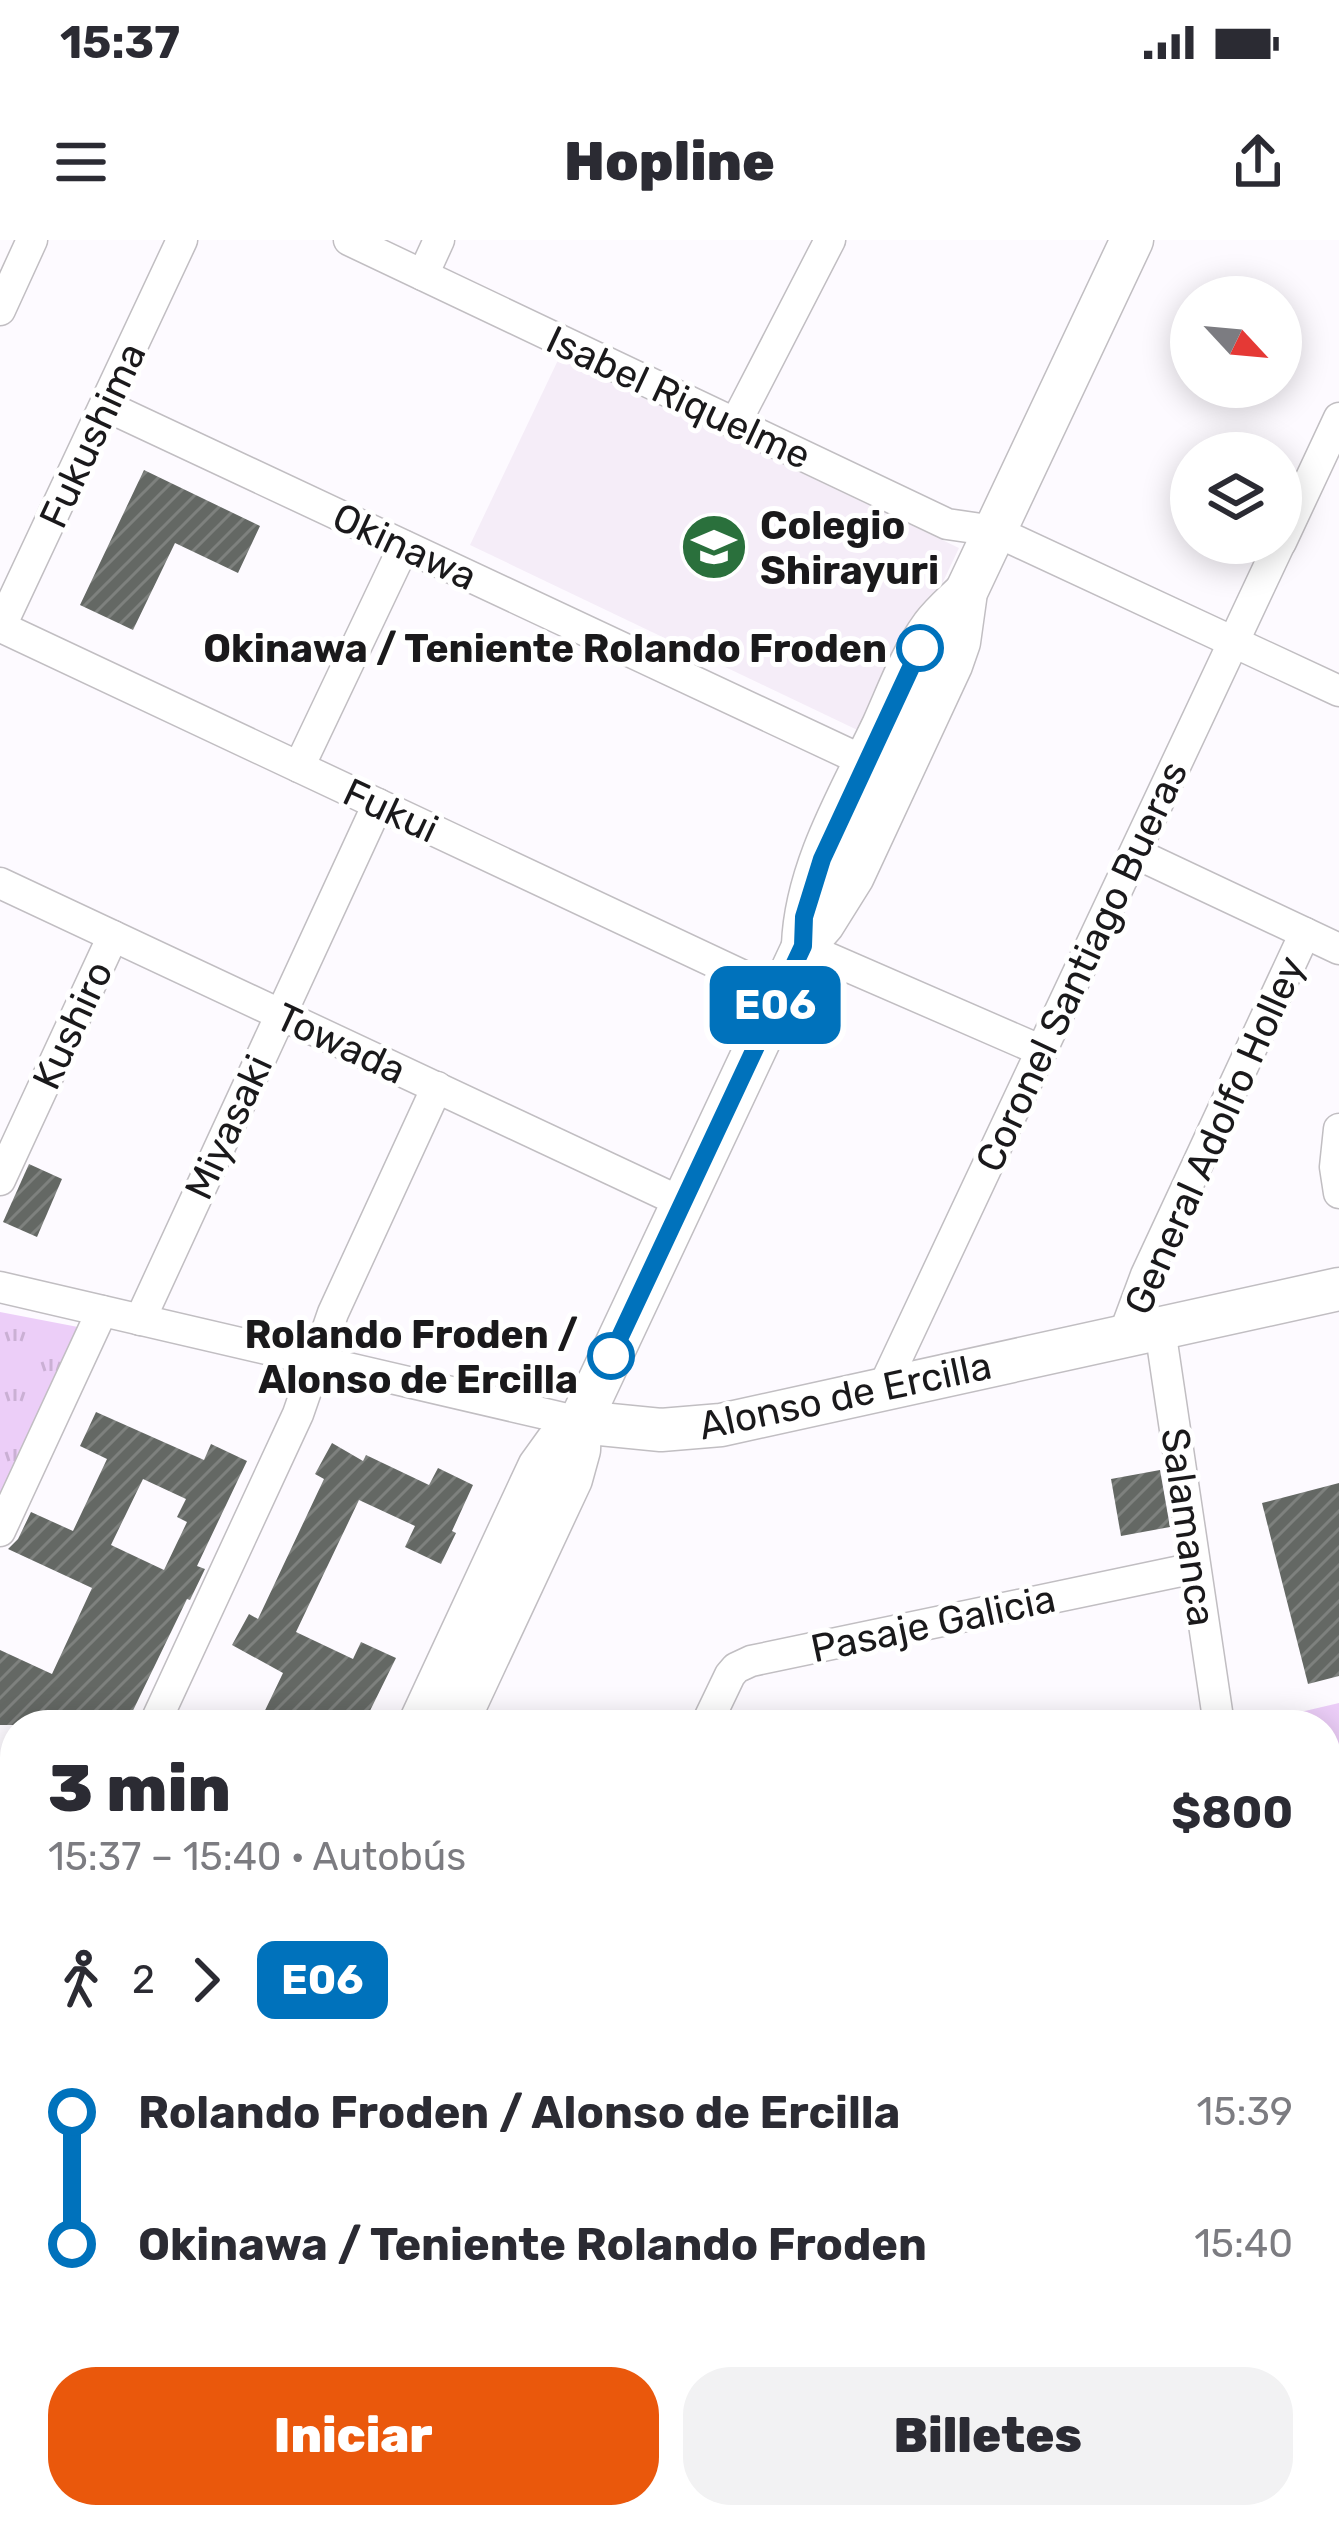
<!DOCTYPE html>
<html lang="es">
<meta charset="utf-8">
<style>
:root{--surface:#fff;--page:#f2f2f3;--text:#2b2b33;--muted:#7c7c81;--accent:#ea580c}
body{margin:0;font-family:Rubik,sans-serif;background:var(--page);color:var(--text);height:100vh;display:flex;flex-direction:column;font-size:45px;white-space:nowrap}
*{box-sizing:border-box;margin:0}
p{font-size:39px;color:var(--muted)}
.icon{flex:none;width:66px;height:66px;fill:none;stroke:currentColor;stroke-width:2;stroke-linecap:round;stroke-linejoin:round}
.map{position:relative;flex:1;overflow:hidden}
.details{position:absolute;left:0px;top:1470px;width:1341px;height:819px;display:flex;flex-direction:column;background:var(--surface);border-radius:48px 48px 0 0;box-shadow:0 6px 30px #0003}
.details>*{flex:none}
.badge{padding:0 24px;border-radius:18px;font-size:42px;line-height:78px}
.needle{width:78px;rotate:116deg}
.buttons{position:absolute;left:1170px;top:36px;display:grid;gap:24px}
.buttons a{display:grid;place-items:center;width:132px;height:132px;border-radius:50%;background:var(--surface);box-shadow:0 6px 30px #0003;font-size:60px}
.map>.badge{position:absolute;translate:-50% -50%;box-shadow:0 0 0 6px #fff}
.legs{display:flex;align-items:center;gap:18px;height:132px;padding:0 48px;font-size:39px}
.legs p{margin-inline-start:auto}
.head{display:flex;align-items:center;justify-content:space-between;height:204px;padding:0 48px}
h1{font-size:66px;font-weight:800;line-height:90px}
.action{display:flex;gap:24px;margin-top:auto;padding:24px 48px}
.action a{flex:1;height:138px;border-radius:48px;background:var(--accent);color:#fff;font-size:48px;font-weight:800;line-height:138px;text-align:center}
.action a+a{background:var(--page);color:var(--text)}
ul{padding:0 48px;list-style:none}
li{display:flex;align-items:center;gap:42px;height:132px;font-size:45px}
li i{display:grid;place-items:center;width:18px;height:100%;margin:0 15px;background:currentColor}
li i::after{content:'';width:30px;height:30px;margin:-15px;border:9px solid;border-radius:50%;background:var(--surface)}
li p{margin-inline-start:auto}
li:first-child i{background:linear-gradient(#0000 50%,currentColor 0)}
li:last-child i{background:linear-gradient(currentColor 50%,#0000 0)}
.status{display:flex;justify-content:space-between;align-items:center;height:84px;padding:0 60px;background:var(--surface);direction:ltr}
.status svg{height:33px;fill:currentColor}
header{display:flex;justify-content:space-between;align-items:center;height:156px;padding:0 48px;background:var(--surface);font-size:54px;font-weight:800}
.map>svg:first-child{display:block}
.built{fill:#f5edf8}
.grass{fill:url(#grass-tufts)}
.green{fill:#eccef8}
.building{fill:url(#building-hatch);fill-rule:evenodd}
.lines{fill:none;stroke-linecap:round;stroke-linejoin:round}
.street-casing{stroke:#c1bec2;stroke-width:33}
.secondary-casing{stroke:#c1bec2;stroke-width:45}
.street{stroke:#fff;stroke-width:30}
.secondary{stroke:#fff;stroke-width:42}
.line-1-casing{stroke:#fff;stroke-width:27}
.line-1{stroke:#0072bc;stroke-width:18}
.stop-1-dot{fill:#fff;stroke:#0072bc;stroke-width:6}
.labels{text-anchor:middle;stroke-width:10;stroke-linejoin:round;paint-order:stroke}
.street-label{font-size:39px;fill:#1a191b;stroke:#fff}
.poi-label{font-size:39px;font-weight:bold;fill:#1a191b;stroke:#fff;text-anchor:start}
.stop-label{font-size:39px;font-weight:bold;fill:#1a191b;stroke:#fff;text-anchor:end}
</style>
<div class="status"><b>15:37</b><svg viewBox="0 0 49 12"><path d="M0 12V9h3v3zM5 12V6h3v6zM10 12V3h3v9zM15 12V0h3v12zM26 1h20v11H26zM47 4h2v5h-2z"/></svg></div>
<header><svg class="icon" aria-label="menu" viewBox="0 0 24 24"><path d="M4 6h16M4 12h16M4 18h16"/></svg>Hopline<svg class="icon" aria-label="share" viewBox="0 0 24 24"><path d="M12 15V3M7 8l5-5 5 5M5 13v7h14v-7"/></svg></header>
<div class="map">
<svg width="1339" height="2287" viewBox="0 0 1339 2287">
<defs>
<pattern id="grass-tufts" width="24" height="20" patternUnits="userSpaceOnUse" patternTransform="scale(3)"><rect width="24" height="20" fill="#eccef8"/><path d="M3 7l-1-3M5 7V3M7 7l1-3M15 17l-1-3M17 17v-4M19 17l1-3" fill="none" stroke="#cab0d4"/></pattern>
<pattern id="building-hatch" width="6" height="6" patternUnits="userSpaceOnUse" patternTransform="scale(3)"><rect width="6" height="6" fill="#646864"/><path d="M-1 1l2-2M0 6l6-6M5 7l2-2" fill="none" stroke="#7e817e"/></pattern>
</defs>
<rect width="100%" height="100%" fill="#fdfaff"/>
<g class="built">
<polygon points="559,118 959,308 870,496 470,305"/>
<polygon points="266,2274 749,2274 743,2287 294,2287"/>
</g>
<polygon class="grass" points="0,1072 78,1087 0,1256"/>
<polygon class="green" points="1339,1463 1339,1586 1326,1589 1326,1485 1276,1485 1275,1478"/>
<g class="building">
<polygon points="144,230 260,286 238,333 175,303 133,390 80,365"/>
<polygon points="29,924 62,939 37,997 3,982"/>
<path d="M 96,1172 L 204,1220 L 211,1204 L 247,1221 L 197,1326 L 205,1329 L 190,1360 L 187,1359 L 126,1485 L 100,1485 L 82,1477 L 78,1485 L 58,1485 L 32,1473 L 26,1485 L 0,1485 L 0,1410 L 52,1434 L 92,1348 L 8,1309 L 18,1299 L 31,1272 L 73,1291 L 107,1219 L 80,1206 ZM 143,1239 L 186,1259 L 177,1277 L 187,1282 L 164,1330 L 111,1305 Z"/>
<polygon points="332,1203 363,1221 366,1215 429,1245 438,1228 473,1245 452,1291 456,1293 441,1324 405,1307 415,1286 359,1260 296,1392 353,1419 361,1402 396,1418 363,1485 258,1485 283,1433 232,1405 249,1374 258,1379 324,1239 315,1234"/>
<polygon points="1160,1230 1170,1287 1121,1296 1111,1239"/>
<polygon points="1339,1243 1339,1436 1308,1444 1262,1263"/>
</g>
<g class="lines">
<defs>
<g id="street">
<polyline points="349,0 947,284 995,291 1339,451"/>
<polyline points="423,35 439,0"/>
<polyline points="0,70 32,0"/>
<polyline points="106,166 883,530"/>
<polyline points="735,184 830,0"/>
<polyline points="1281,302 1339,178"/>
<polyline points="1,387 780,753"/>
<polyline points="0,388 182,0"/>
<polyline points="299,527 404,306"/>
<polyline points="1135,613 1339,709"/>
<polyline points="0,643 683,963"/>
<polyline points="803,707 1042,811"/>
<polyline points="1339,889 1335,927 1339,953"/>
<polyline points="0,940 113,696"/>
<polyline points="0,1047 580,1182"/>
<polyline points="140,1080 378,564"/>
<polyline points="1160,1089 1219,1485"/>
<polyline points="1123,1097 1146,1035 1305,693"/>
<polyline points="882,1150 1280,303"/>
<polyline points="0,1291 102,1071"/>
<polyline points="154,1485 298,1174 333,1073 437,847"/>
<polyline points="706,1485 730,1435 736,1428 751,1421 1195,1328"/>
<polyline points="1326,1774 1339,1771"/>
<polyline points="0,1816 15,1783"/>
<polyline points="0,1920 15,1927"/>
<polyline points="1326,2230 1339,2202"/>
<polyline points="163,2274 191,2287"/>
<polyline points="1299,2274 1327,2287"/>
<polyline points="813,2287 819,2274"/>
<polyline points="1070,2287 1076,2274"/>
</g>
<g id="secondary">
<path d="M 803,705 C 806,628 850,555 883,486 C 898,453 911,416 933,386 C 943,373 955,363 966,352"/>
<polyline points="580,1182 661,1190 721,1185 1339,1049"/>
<polyline points="419,1485 539,1227 557,1202 580,1182"/>
<polyline points="456,1485 571,1239 579,1210 580,1182 803,707 823,684 853,636 951,425 959,402 966,352 1132,0"/>
<polyline points="43,2287 49,2274"/>
<polyline points="81,2287 87,2274"/>
</g>
</defs>
<use href="#street" class="street-casing"/>
<use href="#secondary" class="secondary-casing"/>
<use href="#street" class="street"/>
<use href="#secondary" class="secondary"/>
</g>
<g class="lines">
<defs>
<polyline id="line-1" points="611,1116 803,706 804,677 822,619 920,408"/>
</defs>
<use href="#line-1" class="line-1-casing"/>
<use href="#line-1" class="line-1"/>
</g>
<defs>
<symbol id="school-disc" viewBox="-11 -11 22 22"><circle r="9.5" fill="#2a703c" stroke="#fff"/><path d="M0-5L7-2L0 1L-7-2ZM-4 1L0 2.5L4 1V4Q0 6-4 4Z" fill="#fff"/></symbol>
</defs>
<g fill-rule="evenodd">
<use href="#school-disc" x="676" y="269" width="76" height="76"/>
</g>
<g class="stop-1-dot">
<circle cx="920" cy="408" r="21"/>
<circle cx="611" cy="1116" r="21"/>
</g>
<g class="labels">
<g class="street-label">
<text transform="translate(679 157) rotate(25)" y="14">Isabel Riquelme</text>
<text transform="translate(92 195) rotate(-65)" y="14">Fukushima</text>
<text transform="translate(405 306) rotate(25)" y="14">Okinawa</text>
<text transform="translate(391 570) rotate(25)" y="14">Fukui</text>
<text transform="translate(1081 726) rotate(-65)" y="14">Coronel Santiago Bueras</text>
<text transform="translate(72 785) rotate(-65)" y="14">Kushiro</text>
<text transform="translate(341 803) rotate(25)" y="14">Towada</text>
<text transform="translate(228 887) rotate(-65)" y="14">Miyasaki</text>
<text transform="translate(1214 895) rotate(-66)" y="14">General Adolfo Holley</text>
<text transform="translate(845 1155) rotate(-12)" y="14">Alonso de Ercilla</text>
<text transform="translate(1189 1287) rotate(82)" y="14">Salamanca</text>
<text transform="translate(933 1383) rotate(-12)" y="14">Pasaje Galicia</text>
</g>
<g class="poi-label">
<text x="760" y="299">Colegio<tspan x="760" dy="45">Shirayuri</tspan></text>
</g>
<g class="stop-label">
<text x="887" y="422">Okinawa / Teniente Rolando Froden</text>
<text x="578" y="1108">Rolando Froden /<tspan x="578" dy="45">Alonso de Ercilla</tspan></text>
</g>
</g>
</svg>
<div class="buttons">
<a><svg class="needle" viewBox="-14 -14 28 28"><path d="M0-13l5 13h-10z" fill="#e53935"/><path d="M0 13l5-13h-10z" fill="#7c7c81"/></svg></a>
<a><svg class="icon" aria-label="layers" viewBox="0 0 24 24"><path d="M12 4l9 5-9 5-9-5zM3 14l9 5 9-5"/></svg></a>
</div>
<b class="badge" style="left:775px;top:765px;background:#0072bc;color:#fff">E06</b>
<section class="details">
<div class="head"><div><h1>3 min</h1><p>15:37 – 15:40 · Autobús</p></div><b>$800</b></div>
<div class="legs"><svg class="icon" aria-label="walk" viewBox="0 0 24 24"><circle cx="13" cy="4" r="2"/><path d="M13 8l-2 6 4 7M11 14l-3 7M7 12l3-4h3l4 4"/></svg>2<svg class="icon" aria-label="forward" viewBox="0 0 24 24"><path d="M9 5l7 7-7 7"/></svg><b class="badge" style="background:#0072bc;color:#fff">E06</b></div>
<ul>
<li><i style="color:#0072bc"></i><b>Rolando Froden / Alonso de Ercilla</b><p>15:39</p></li>
<li><i style="color:#0072bc"></i><b>Okinawa / Teniente Rolando Froden</b><p>15:40</p></li>
</ul>
<div class="action"><a>Iniciar</a><a>Billetes</a></div>
</section>
</div>
